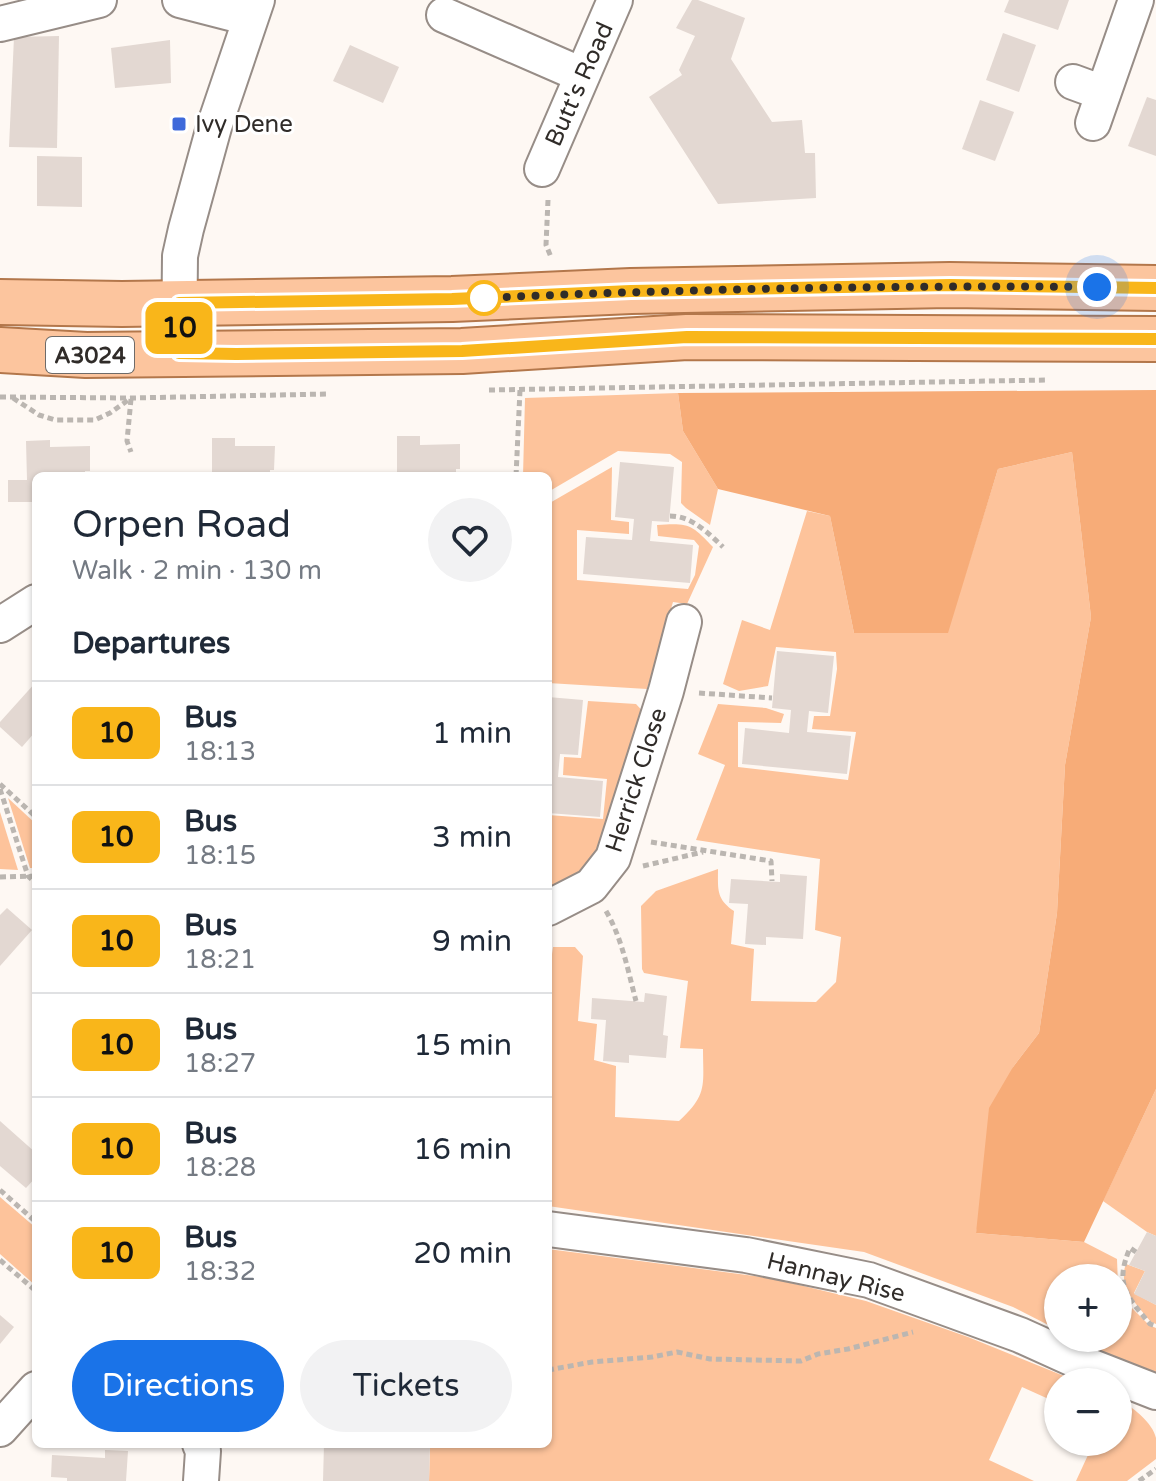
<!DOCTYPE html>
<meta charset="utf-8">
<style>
:root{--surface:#fff;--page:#f2f2f3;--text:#1f2937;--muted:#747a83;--line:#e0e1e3;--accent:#1a73e8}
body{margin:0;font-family:"Varela Round",sans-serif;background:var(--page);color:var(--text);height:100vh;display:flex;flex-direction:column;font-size:30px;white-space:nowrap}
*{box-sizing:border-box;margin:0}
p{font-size:26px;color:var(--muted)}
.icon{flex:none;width:44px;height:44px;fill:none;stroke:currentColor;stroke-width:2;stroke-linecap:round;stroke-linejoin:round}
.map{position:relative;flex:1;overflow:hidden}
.sheet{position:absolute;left:32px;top:472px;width:520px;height:976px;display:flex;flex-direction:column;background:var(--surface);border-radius:12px;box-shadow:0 2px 6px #0004}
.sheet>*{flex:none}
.badge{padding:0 16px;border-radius:12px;font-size:28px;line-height:52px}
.controls{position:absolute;left:1044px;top:1264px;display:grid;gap:16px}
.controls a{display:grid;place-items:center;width:88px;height:88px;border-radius:50%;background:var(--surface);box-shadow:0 2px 6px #0004;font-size:40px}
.you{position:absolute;width:40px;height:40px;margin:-20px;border:6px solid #fff;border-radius:50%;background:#1a73e8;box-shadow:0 0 0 12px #1a73e833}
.map>.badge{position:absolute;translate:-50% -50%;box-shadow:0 0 0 4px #fff}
h2{padding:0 40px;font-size:30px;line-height:72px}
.round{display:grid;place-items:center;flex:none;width:84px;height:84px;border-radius:42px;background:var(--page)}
.overview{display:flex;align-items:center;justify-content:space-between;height:136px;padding:0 40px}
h1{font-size:38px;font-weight:600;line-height:60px}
.cta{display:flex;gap:16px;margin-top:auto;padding:16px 40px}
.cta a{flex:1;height:92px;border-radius:48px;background:var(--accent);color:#fff;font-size:32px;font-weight:600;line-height:92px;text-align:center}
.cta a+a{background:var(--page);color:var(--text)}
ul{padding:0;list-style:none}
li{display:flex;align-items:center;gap:24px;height:104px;padding:0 40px;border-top:2px solid var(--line)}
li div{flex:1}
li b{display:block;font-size:30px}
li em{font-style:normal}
li .badge{min-width:88px;font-weight:700;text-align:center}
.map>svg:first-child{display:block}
.green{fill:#fdc39b}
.forest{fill:#f7ac78}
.building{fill:#e3d8d2}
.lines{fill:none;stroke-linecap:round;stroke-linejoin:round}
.minor-casing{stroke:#978d87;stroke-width:38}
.primary-casing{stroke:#b3774b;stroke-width:48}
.path{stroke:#bbb6b1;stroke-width:5;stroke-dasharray:6 4;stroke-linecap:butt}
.minor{stroke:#fff;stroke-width:34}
.primary{stroke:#fcc59e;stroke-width:44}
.line-casing{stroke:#fff;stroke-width:18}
.line{stroke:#f9b61a;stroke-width:12}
.walk{stroke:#302c29;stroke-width:8;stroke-dasharray:0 14.4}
.poi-dot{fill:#3e69da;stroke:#fff;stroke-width:3}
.stop-dot{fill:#fff;stroke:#f9b61a;stroke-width:4}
.labels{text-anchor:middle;stroke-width:6;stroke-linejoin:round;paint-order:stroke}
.shield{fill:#fff;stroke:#6e6b69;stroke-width:2}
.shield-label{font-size:22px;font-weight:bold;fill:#302c29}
.street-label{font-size:24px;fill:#302c29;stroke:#fff}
.poi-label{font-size:24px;fill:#302c29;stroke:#fff;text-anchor:start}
</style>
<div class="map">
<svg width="1156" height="1481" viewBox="0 0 1156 1481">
<rect width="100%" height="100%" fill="#fef8f3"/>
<g class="green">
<polygon points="678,393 683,431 718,489 710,525 686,508 681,503 682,462 670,454 618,451 548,492 548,476 523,476 525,398"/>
<path d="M 1072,452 L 1091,617 L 1065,765 L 1057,913 L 1039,1033 L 1013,1067 L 976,1233 L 1084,1242 L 1117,1259 L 1118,1285 L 1121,1297 L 1149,1325 L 1156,1328 L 1156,1380 L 1074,1338 L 1118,1338 L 1118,1278 L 1058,1278 L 1058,1330 L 1013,1307 L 864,1252 L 548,1206 L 548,982 L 553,947 L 575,947 L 583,956 L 578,1021 L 597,1024 L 594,1060 L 616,1066 L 615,1117 L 679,1121 C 708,1094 703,1085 703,1049 L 680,1048 L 688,981 L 644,973 L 642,969 L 641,906 L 656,891 L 718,869 C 718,889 716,899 734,911 L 731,944 L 754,949 L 751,1001 L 816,1002 L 836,982 L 841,937 L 815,930 L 820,859 L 696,840 L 725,765 L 698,754 L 718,704 L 766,708 L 784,714 L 781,723 L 738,722 L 738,767 L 848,780 L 856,732 L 812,729 L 814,716 L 830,716 L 837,669 L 836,652 L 776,647 L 768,686 L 739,691 L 723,684 L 742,620 L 770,630 L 807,511 L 830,516 L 854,633 L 947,633 L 998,469 Z"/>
<path d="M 612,467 L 611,520 L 629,522 L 629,534 L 577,530 L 577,580 L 688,589 L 695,575 L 699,546 L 694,540 L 658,536 L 657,525 C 689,523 691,524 713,547 L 687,604 L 673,602 L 647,689 L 548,683 L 548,504 Z"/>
<polygon points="588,701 636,704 648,717 608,853 548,899 548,815 603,819 607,779 563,775 564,757 581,758"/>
<polygon points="8,798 36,824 36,868 30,868"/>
<polygon points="0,812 18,870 0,869"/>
<polygon points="1156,1089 1156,1236 1147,1232 1103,1201"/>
<polygon points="0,1197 36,1228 36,1286 0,1254"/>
<polygon points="548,1249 770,1278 866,1301 968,1337 1064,1376 1061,1382 1058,1382 1058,1390 1053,1401 1022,1387 989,1460 1034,1481 429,1481 430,1446 391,1444 548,1444"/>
<path d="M 1126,1264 L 1145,1271 L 1134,1293 L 1156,1305 L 1156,1324 L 1151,1322 C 1138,1306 1117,1286 1126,1264 Z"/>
<path d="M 1118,1400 C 1131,1405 1153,1423 1156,1438 C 1156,1444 1156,1453 1156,1459 L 1127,1481 L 1076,1481 L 1094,1442 L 1118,1442 Z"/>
</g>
<polygon class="forest" points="1156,390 1156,1089 1084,1242 976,1233 989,1108 1013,1067 1039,1033 1057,913 1065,765 1091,617 1072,452 998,469 948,633 854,633 830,516 718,489 683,431 678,393"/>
<g class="building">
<polygon points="692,0 698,0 745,18 731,59 772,122 802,120 805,153 815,153 816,198 718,204 649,97 682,75 679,70 695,36 676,28"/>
<polygon points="1009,0 1069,0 1058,30 1004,12"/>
<polygon points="1003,33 1036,45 1019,92 986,80"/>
<polygon points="59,36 57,148 9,147 14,37"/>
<polygon points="170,40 171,83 115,88 111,48"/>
<polygon points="350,45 399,67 383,103 333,81"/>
<polygon points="1147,97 1156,100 1156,156 1128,146"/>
<polygon points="980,100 1014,112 995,161 962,149"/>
<polygon points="37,156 82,157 82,207 37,206"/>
<polygon points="397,436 420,436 420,445 460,444 460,469 456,469 456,476 397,476"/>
<polygon points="212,438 235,438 235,446 275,446 274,470 270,470 270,476 212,476"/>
<polygon points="50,440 50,447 90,446 90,471 85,471 85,476 36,476 36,502 8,502 8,480 27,480 26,441"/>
<polygon points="620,462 674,467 669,522 652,521 650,541 693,545 690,583 583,574 586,537 632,540 634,519 615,517"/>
<polygon points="777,651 834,656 828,713 809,711 807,732 851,736 847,774 742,764 745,728 789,733 791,710 772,708"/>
<polygon points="36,682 36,731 22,747 0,727 0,722"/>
<polygon points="548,697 583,700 578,755 560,754 558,777 603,781 600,817 548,813"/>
<polygon points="780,874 807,876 803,939 766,937 766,945 745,944 748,904 729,903 731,879 780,882"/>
<polygon points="7,908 32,930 0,966 0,915"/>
<polygon points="645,993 667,996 663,1035 668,1036 666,1058 629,1055 629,1063 603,1061 606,1020 591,1019 592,998 644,1002"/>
<polygon points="0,1121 36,1153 36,1177 26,1188 0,1166"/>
<polygon points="1147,1232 1156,1236 1156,1305 1134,1294 1145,1271 1129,1265"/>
<polygon points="0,1315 14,1327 0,1344"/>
<polygon points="324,1444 430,1446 429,1481 323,1481"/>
<polygon points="105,1450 128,1451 126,1481 67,1481 67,1478 51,1477 52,1455 105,1458"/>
</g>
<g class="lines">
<defs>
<g id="minor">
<polyline points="180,0 250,18"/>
<polyline points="444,15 582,75"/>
<polyline points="0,24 99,0"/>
<polyline points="1073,82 1103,93"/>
<polyline points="1093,123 1136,0"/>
<polyline points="542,169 615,0"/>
<polyline points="179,353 180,256 186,229 214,127 257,0"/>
<polyline points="0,625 36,602"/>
<polyline points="548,908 591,886 613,858 666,691 684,622"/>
<polyline points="548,1229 746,1255 869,1280 1020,1335 1082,1363 1156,1392"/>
<polyline points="0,1429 36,1389"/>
<polyline points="200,1444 203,1451 201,1481"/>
</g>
<g id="primary">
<polyline points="0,302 122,304 452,299 631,291 950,285 1156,288"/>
<polyline points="0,350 86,355 462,351 687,337 1156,339"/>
</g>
</defs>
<use href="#minor" class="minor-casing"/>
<use href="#primary" class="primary-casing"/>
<g class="path">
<polyline points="548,200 546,245 551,257"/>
<polyline points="489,390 1047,380"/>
<polyline points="0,397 131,398 327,394"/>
<polyline points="13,398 39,415 55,420 95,420 110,413 131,398"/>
<polyline points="131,399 127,441 131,452"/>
<polyline points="516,476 520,390"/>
<path d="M 670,516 C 692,516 708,533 723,547"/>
<polyline points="699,693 772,698"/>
<polyline points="0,784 36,817"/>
<polyline points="0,789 28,876 36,883"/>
<polyline points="651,842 771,861 772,881"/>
<polyline points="643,866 703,852"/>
<polyline points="0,877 36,876"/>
<path d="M 606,911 C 622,938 628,971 636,1001"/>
<polyline points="0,1190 36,1222"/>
<path d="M 1136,1252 L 1130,1248 C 1114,1285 1127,1296 1150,1324 L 1156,1326"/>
<polyline points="0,1260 36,1291"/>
<polyline points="548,1370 592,1362 652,1357 677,1352 710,1359 801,1361 818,1354 848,1349 913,1332"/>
<polyline points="1139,1481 1156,1469"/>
</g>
<use href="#minor" class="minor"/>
<use href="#primary" class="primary"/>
</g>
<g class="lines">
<defs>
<polyline id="line" points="1156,288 950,285 631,291 452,299 179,303 179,353 236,354 462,351 687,337 1156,339"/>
</defs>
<use href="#line" class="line-casing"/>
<use href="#line" class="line"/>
<path class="walk" d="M 484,298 L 481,298 C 686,289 892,285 1097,287"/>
</g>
<rect class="poi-dot" x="171" y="116" width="16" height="16" rx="4"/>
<circle class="stop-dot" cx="484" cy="298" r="16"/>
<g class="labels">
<rect class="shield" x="46" y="337" width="88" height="36" rx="6"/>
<g class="shield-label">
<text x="90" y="363">A3024</text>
</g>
<g class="street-label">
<text transform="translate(579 84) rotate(-66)" y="8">Butt's Road</text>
<text transform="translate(636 780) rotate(-72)" y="8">Herrick Close</text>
<text transform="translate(836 1277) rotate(14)" y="8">Hannay Rise</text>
</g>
<g class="poi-label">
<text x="195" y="132">Ivy Dene</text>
</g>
</g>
</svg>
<div class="controls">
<a>+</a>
<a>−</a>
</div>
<div class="you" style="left:1097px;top:287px"></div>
<b class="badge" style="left:179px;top:328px;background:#f9b61a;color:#111">10</b>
<section class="sheet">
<div class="overview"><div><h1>Orpen Road</h1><p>Walk · 2 min · 130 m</p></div><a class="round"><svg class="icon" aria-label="heart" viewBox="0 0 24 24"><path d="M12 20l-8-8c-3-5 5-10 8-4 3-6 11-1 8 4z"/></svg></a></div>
<h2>Departures</h2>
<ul>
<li><span class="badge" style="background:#f9b61a;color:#111">10</span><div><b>Bus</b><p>18:13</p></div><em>1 min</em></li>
<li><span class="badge" style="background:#f9b61a;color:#111">10</span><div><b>Bus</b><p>18:15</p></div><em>3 min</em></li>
<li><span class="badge" style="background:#f9b61a;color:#111">10</span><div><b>Bus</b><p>18:21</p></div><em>9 min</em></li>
<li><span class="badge" style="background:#f9b61a;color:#111">10</span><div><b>Bus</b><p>18:27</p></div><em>15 min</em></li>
<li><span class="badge" style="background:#f9b61a;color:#111">10</span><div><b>Bus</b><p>18:28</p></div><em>16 min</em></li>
<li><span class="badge" style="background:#f9b61a;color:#111">10</span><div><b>Bus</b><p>18:32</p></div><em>20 min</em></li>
</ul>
<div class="cta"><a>Directions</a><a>Tickets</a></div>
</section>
</div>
